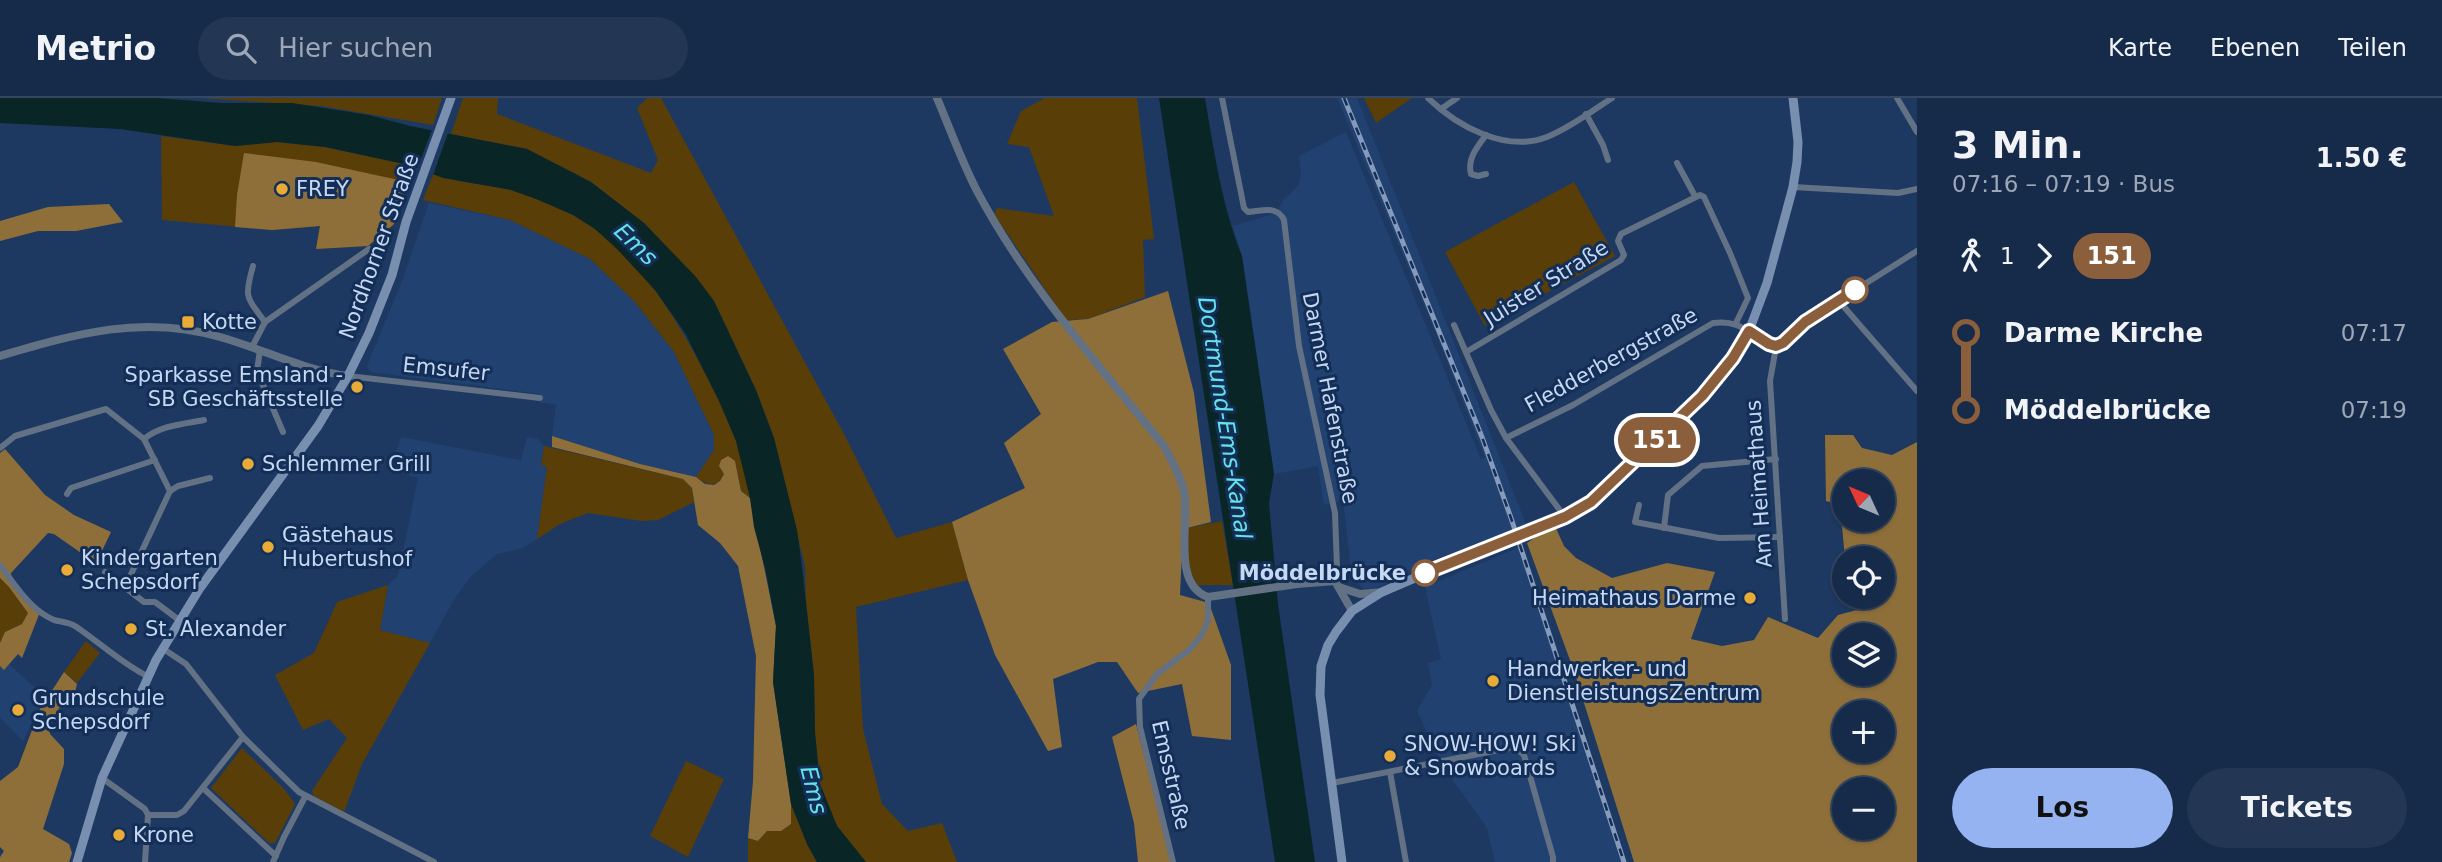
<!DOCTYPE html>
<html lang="de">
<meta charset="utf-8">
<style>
:root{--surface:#162b4a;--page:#233754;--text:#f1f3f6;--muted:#9ea7b5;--line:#354762;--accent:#95b2f1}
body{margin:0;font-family:"DejaVu Sans",sans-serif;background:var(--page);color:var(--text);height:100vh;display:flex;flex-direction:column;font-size:26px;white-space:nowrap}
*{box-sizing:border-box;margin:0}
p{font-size:23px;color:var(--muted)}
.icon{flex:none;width:38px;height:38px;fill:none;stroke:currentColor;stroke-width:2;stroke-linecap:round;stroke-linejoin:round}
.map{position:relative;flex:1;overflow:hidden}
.drawer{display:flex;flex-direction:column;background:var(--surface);width:525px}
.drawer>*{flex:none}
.badge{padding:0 14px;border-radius:23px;font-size:24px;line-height:46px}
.needle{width:46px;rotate:314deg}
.buttons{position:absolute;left:1832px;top:371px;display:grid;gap:14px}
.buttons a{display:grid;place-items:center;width:63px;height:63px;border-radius:50%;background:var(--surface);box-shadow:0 2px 5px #0004,0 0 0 2px var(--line);font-size:35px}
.map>.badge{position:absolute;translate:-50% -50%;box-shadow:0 0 0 4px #fff}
.legs{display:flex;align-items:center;gap:10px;height:77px;padding:0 35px;font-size:23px}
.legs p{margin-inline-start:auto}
.head{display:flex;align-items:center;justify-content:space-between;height:119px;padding:0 35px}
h1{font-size:38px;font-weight:600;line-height:52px}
.primary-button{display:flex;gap:14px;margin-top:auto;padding:14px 35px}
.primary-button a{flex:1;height:80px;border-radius:42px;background:var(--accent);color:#111;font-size:28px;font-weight:600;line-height:80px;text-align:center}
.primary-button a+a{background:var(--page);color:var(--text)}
ul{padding:0 35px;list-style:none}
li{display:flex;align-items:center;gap:24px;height:77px;font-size:26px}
li i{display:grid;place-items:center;width:10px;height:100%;margin:0 9px;background:currentColor}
li i::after{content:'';width:18px;height:18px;margin:-9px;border:5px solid;border-radius:50%;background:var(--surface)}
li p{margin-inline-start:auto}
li:first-child i{background:linear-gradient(#0000 50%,currentColor 0)}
li:last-child i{background:linear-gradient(currentColor 50%,#0000 0)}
header{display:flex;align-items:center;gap:42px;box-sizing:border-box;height:98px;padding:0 35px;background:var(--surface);border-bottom:2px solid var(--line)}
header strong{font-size:33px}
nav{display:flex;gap:38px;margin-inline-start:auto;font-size:24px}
.search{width:490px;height:63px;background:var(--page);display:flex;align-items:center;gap:18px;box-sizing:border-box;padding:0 24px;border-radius:38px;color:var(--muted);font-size:26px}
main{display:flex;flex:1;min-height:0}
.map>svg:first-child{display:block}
.built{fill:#214171}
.green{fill:#593e07}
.forest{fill:#8e6f3a;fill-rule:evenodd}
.water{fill:#0a2526}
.pier{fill:#1d3962}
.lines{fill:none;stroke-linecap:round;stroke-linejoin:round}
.minor{stroke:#637185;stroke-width:6}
.tertiary{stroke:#637185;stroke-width:8}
.secondary{stroke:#798fb0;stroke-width:9}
.rail-casing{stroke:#869bbb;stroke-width:5}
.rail{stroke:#132e57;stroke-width:2.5;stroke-dasharray:8;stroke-linecap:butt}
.line-1-casing{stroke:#fff;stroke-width:16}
.line-1{stroke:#8b5e3c;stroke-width:10}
.poi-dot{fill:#e9ab38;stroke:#132e57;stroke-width:2.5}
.stop-1-dot{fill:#fff;stroke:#8b5e3c;stroke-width:3.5}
.labels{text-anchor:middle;stroke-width:6;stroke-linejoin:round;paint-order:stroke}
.poi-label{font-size:21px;fill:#c6d8f2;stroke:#132e57;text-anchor:start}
.street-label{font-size:21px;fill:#c6d8f2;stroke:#132e57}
.stop-label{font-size:21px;font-weight:bold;fill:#c6d8f2;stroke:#132e57;text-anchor:end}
.water-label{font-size:23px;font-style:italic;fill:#65e2e6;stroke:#132e57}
</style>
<header>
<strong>Metrio</strong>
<div class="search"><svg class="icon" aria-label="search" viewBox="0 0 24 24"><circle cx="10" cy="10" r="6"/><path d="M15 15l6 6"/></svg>Hier suchen</div>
<nav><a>Karte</a><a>Ebenen</a><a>Teilen</a></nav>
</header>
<main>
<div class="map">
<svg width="1917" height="764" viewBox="0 0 1917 764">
<rect width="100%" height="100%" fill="#1d3962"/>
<g class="built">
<polygon points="1337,0 1357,0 1526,426 1428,464 1378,489 1364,491 1352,479 1343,402 1324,407 1318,368 1274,376 1242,158 1233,128 1276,115 1284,101 1298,88 1301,76 1299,58 1346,34 1481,361 1485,360 1430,220"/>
<polygon points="429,105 510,122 590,161 634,203 674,254 714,337 714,352 696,379 640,366 552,338 556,307 539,304 540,296 370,274 367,268 402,183"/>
<polygon points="401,339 521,362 527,339 538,341 544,348 541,367 547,369 537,441 523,450 497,456 470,479 455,500 430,545 380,532 388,487 398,478 418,380 398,374 394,367 395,357"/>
<polygon points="1520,449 1540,499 1566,577 1625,764 1495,764 1487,730 1444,670 1417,613 1432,587 1428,565 1441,561 1425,489"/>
<polygon points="9,566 45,599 23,643 0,620 0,568 4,572"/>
</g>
<g class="green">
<polygon points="201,0 442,0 433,27 321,8"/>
<polygon points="463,0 498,0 497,16 651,75 658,62 637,10 647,0 661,0 844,336 896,440 952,424 968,482 856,509 863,631 882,706 908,733 942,725 957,764 866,764 837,728 820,686 815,634 814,577 806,504 805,468 774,340 756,292 714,203 695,179 644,125 591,84 527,51 451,36"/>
<polygon points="1045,0 1137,0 1154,141 1143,142 1145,199 1088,221 1066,222 994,116 997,110 1054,118 1029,49 1007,46 1021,13"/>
<polygon points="1364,0 1412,0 1376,25"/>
<polygon points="161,38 235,48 277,44 325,49 409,67 403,83 404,100 394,126 388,132 368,148 316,151 320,128 272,132 162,122"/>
<path d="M 433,76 C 458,85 485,86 511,92 C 532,98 556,108 575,118 C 636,153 677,220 708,281 C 718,301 729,322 736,343 C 742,362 746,381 750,400 L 741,393 L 735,363 L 721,362 L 719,368 L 724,376 C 717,391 707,387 696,379 L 714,352 L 714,337 L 674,254 L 634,203 L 590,161 L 510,122 L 423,102 Z"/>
<polygon points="1574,84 1615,158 1485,228 1445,154"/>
<polygon points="544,348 683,381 692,390 694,404 658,422 642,423 588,415 560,426 537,441 547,369 541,367"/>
<polygon points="1222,423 1233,487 1197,487 1190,472 1183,431"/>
<polygon points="0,480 9,489 28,515 22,526 5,534 0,545"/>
<polygon points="388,487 380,532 430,545 362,666 344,714 314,698 312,693 347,640 329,621 303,632 275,577 314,555 337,504"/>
<polygon points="86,543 100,555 77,585 64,574"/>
<polygon points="242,650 284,691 295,706 275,745 269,745 211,690"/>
<polygon points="686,663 724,681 688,759 650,738"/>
<polygon points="791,706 807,746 817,764 748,764 748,740 758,743 767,733 781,733 791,726"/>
</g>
<g class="forest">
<polygon points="244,55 316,64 403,83 404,100 394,126 368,148 316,151 320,128 272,132 235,129 237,97"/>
<polygon points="109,106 123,124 76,133 38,133 0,143 0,123 48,109"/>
<polygon points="1168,193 1194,295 1211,424 1183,431 1180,497 1209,505 1231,567 1231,642 1192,638 1182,586 1138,595 1117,564 1098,564 1053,581 1062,649 1048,653 995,557 968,482 952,424 1025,390 1004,345 1041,316 1003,251 1052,224 1088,221"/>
<path d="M 1825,337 L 1853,337 L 1862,350 L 1892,357 L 1917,344 L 1917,764 L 1634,764 L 1574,573 L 1527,445 L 1554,426 L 1564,448 L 1576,460 L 1612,480 L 1667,465 L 1715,474 L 1691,541 L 1722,548 L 1754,542 L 1768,519 L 1818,540 L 1838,517 L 1883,505 L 1885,469 L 1883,468 L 1883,460 L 1845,460 L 1840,407 L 1826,403 ZM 1844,383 L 1883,383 L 1883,422 L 1844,422 ZM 1844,537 L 1883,537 L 1883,576 L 1844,576 ZM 1844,614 L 1883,614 L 1883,653 L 1844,653 ZM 1844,691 L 1883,691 L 1883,730 L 1844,730 Z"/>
<polygon points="552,338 640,366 696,379 705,386 714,387 720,383 724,376 719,368 721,362 728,358 735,363 741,393 750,400 776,528 773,584 791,706 791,726 781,733 767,733 758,743 748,740 753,683 756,558 738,468 720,445 698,427 692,390 683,381 552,349"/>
<polygon points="5,351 45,397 74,417 111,434 100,457 94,464 54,436 48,435 11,475 12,484 40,514 22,560 18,556 4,572 0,568 0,545 5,534 22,526 28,515 9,489 0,480 0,355"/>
<polygon points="64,574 77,586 74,599 62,606 49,626 50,636 64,651 64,666 43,731 69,746 72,755 69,764 0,764 0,759 4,753 0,749 0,683 18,669 40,611"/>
<polygon points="1136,626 1172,764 1138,764 1134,725 1112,639"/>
</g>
<g class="water">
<polygon points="0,0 157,0 222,5 292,5 369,17 410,28 527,51 591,84 644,125 696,179 714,203 756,292 774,340 797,432 802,468 814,577 815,634 820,686 837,728 866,764 817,764 807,746 791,706 773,584 776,528 766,474 754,429 750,400 736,343 719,303 685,235 655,192 617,151 595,131 573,117 536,101 511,92 443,80 409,67 325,49 277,44 235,48 120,31 0,25"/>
<path d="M 1159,0 L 1205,0 C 1214,53 1222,109 1242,158 L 1274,376 L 1269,405 L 1278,506 L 1315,764 L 1275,764 Z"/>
</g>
<polygon class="pier" points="433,29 449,32 432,80 416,74"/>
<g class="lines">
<g class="minor">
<path d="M 1222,0 L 1244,110 L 1248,114 C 1262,113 1277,107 1284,122 L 1299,248 L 1335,415 L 1337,470 L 1335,483"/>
<path d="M 1428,0 C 1457,28 1505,55 1547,39 C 1570,30 1592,13 1612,0"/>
<polyline points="1897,0 1917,34"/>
<polyline points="1441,11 1457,0"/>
<polyline points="1586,16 1603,47 1608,62"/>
<path d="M 1486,37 C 1477,49 1467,61 1471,76 L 1478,78 L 1486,76"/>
<polyline points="1677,65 1695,98"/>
<polyline points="1793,89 1898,95 1917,91"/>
<path d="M 253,168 C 244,200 246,198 265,224"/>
<polyline points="1838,202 1917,293"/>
<polyline points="1454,227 1491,312 1506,340 1565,419"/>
<polyline points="252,249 265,224 369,151"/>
<polyline points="1776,249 1770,283 1785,521"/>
<polyline points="260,252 257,273 283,334"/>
<polyline points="1466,254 1621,162 1624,157 1618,143 1621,136 1700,97 1704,99 1730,155 1748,200 1736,225"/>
<polyline points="348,278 540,300"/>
<path d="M 1506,340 L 1573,307 L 1713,225 C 1745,221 1749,240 1776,249 L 1805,224 L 1917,153"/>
<path d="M 144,341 C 161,327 184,326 204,322"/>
<polyline points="0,350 15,338 106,311 144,341 170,393 125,489"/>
<polyline points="170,393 178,388 210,380"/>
<polyline points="67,396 71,390 155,362"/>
<polyline points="1639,407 1635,424 1719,440 1780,439"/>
<polyline points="1664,430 1668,397 1702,368 1776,361"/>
<path d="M 0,467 C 14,486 31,513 54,522 C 61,524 68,524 75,528 C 99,544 121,565 147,578"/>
<polyline points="105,474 144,504 155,504 179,522"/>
<polyline points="162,550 186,566 243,639 299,694 434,764"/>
<polyline points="1390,674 1406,764"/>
<polyline points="102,680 145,711 148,717 145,764"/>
<polyline points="1332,685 1514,649 1524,657 1553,759 1553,764"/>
<polyline points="203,690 276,758"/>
<polyline points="148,717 177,717 184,713 243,639"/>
<polyline points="273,764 284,739 305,699"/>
<polyline points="1173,764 1140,629 1139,601 1157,576 1189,552 1202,537 1208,522 1208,499"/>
</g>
<g class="tertiary">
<path d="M 937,0 C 950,31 962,64 977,93 C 1027,187 1098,266 1164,348 C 1172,363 1180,377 1184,393 C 1190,424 1171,486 1208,499 L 1297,486 L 1335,483 L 1352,513"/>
<path d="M 0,258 C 75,236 143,216 220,239 C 263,251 303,272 348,278"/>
<polyline points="1339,489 1360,496 1382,494"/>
</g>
<g class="secondary">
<polyline points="77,764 102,680 156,562 200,490 318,328 348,278 369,235 392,177 406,124 451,0"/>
<polyline points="1342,764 1320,597 1321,568 1328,547 1336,534 1352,513 1382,494 1487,449 1565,419 1591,404 1702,298 1733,260 1749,233 1767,185 1793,89 1797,64 1798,44 1793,0"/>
</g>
<defs>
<polyline id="rail" points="1344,0 1482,339 1511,420 1624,764"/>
</defs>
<use href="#rail" class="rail-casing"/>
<use href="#rail" class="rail"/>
</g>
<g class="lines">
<defs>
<polyline id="line-1" points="1425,475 1565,419 1591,404 1702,298 1733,260 1749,233 1769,246 1776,248 1783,245 1805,224 1855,192"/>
</defs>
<use href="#line-1" class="line-1-casing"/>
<use href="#line-1" class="line-1"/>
</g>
<g class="poi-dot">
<circle cx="282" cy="91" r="7"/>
<rect x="181" y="217" width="14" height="14" rx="3.5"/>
<circle cx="357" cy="289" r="7"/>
<circle cx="248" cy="366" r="7"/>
<circle cx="268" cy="449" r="7"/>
<circle cx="67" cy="472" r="7"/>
<circle cx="1750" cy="500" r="7"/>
<circle cx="131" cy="531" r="7"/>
<circle cx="1493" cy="583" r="7"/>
<circle cx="18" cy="612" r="7"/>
<circle cx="1390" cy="658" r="7"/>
<circle cx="119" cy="737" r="7"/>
</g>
<g class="stop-1-dot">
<circle cx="1855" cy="192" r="12"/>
<circle cx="1425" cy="475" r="12"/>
</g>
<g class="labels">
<g class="poi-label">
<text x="296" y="98">FREY</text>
<text x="202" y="231">Kotte</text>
<text x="343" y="284" text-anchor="end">Sparkasse Emsland -<tspan x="343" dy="24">SB Geschäftsstelle</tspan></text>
<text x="262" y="373">Schlemmer Grill</text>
<text x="282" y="444">Gästehaus<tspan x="282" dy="24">Hubertushof</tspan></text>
<text x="81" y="467">Kindergarten<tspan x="81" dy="24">Schepsdorf</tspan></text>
<text x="1736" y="507" text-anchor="end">Heimathaus Darme</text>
<text x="145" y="538">St. Alexander</text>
<text x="1507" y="578">Handwerker- und<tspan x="1507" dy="24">DienstleistungsZentrum</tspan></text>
<text x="32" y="607">Grundschule<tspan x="32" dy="24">Schepsdorf</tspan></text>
<text x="1404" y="653">SNOW-HOW! Ski<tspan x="1404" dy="24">&amp; Snowboards</tspan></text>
<text x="133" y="744">Krone</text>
</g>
<g class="street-label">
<text transform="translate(379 148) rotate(-70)" y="7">Nordhorner Straße</text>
<text transform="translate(1546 185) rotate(-32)" y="7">Juister Straße</text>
<text transform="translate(1611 262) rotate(-29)" y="7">Fledderbergstraße</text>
<text transform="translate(446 271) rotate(6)" y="7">Emsufer</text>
<text transform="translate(1330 300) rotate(79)" y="7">Darmer Hafenstraße</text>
<text transform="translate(1759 386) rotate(-94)" y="7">Am Heimathaus</text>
<text transform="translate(1171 677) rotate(77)" y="7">Emsstraße</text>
</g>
<g class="stop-label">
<text x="1406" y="482">Möddelbrücke</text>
</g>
<g class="water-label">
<text transform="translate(636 146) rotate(44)" y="8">Ems</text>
<text transform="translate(1225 320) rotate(81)" y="8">Dortmund-Ems-Kanal</text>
<text transform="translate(814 692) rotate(76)" y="8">Ems</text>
</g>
</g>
</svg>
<div class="buttons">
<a><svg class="needle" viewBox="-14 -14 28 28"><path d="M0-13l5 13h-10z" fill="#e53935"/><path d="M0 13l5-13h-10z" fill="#9ea7b5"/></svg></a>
<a><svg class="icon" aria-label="locate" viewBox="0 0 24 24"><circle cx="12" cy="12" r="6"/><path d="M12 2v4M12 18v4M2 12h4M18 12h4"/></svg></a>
<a><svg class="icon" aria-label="layers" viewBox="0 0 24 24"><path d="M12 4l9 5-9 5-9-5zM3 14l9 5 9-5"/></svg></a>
<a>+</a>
<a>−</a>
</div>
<b class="badge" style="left:1657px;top:342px;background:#8b5e3c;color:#fff">151</b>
</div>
<section class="drawer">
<div class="head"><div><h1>3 Min.</h1><p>07:16 – 07:19 · Bus</p></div><b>1.50 €</b></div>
<div class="legs"><svg class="icon" aria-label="walk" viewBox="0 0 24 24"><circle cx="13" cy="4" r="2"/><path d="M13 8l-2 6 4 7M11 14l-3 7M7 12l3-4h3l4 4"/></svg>1<svg class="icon" aria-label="forward" viewBox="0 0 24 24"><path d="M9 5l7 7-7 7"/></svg><b class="badge" style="background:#8b5e3c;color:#fff">151</b></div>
<ul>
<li><i style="color:#8b5e3c"></i><b>Darme Kirche</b><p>07:17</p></li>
<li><i style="color:#8b5e3c"></i><b>Möddelbrücke</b><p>07:19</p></li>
</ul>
<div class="primary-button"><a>Los</a><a>Tickets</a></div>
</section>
</main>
